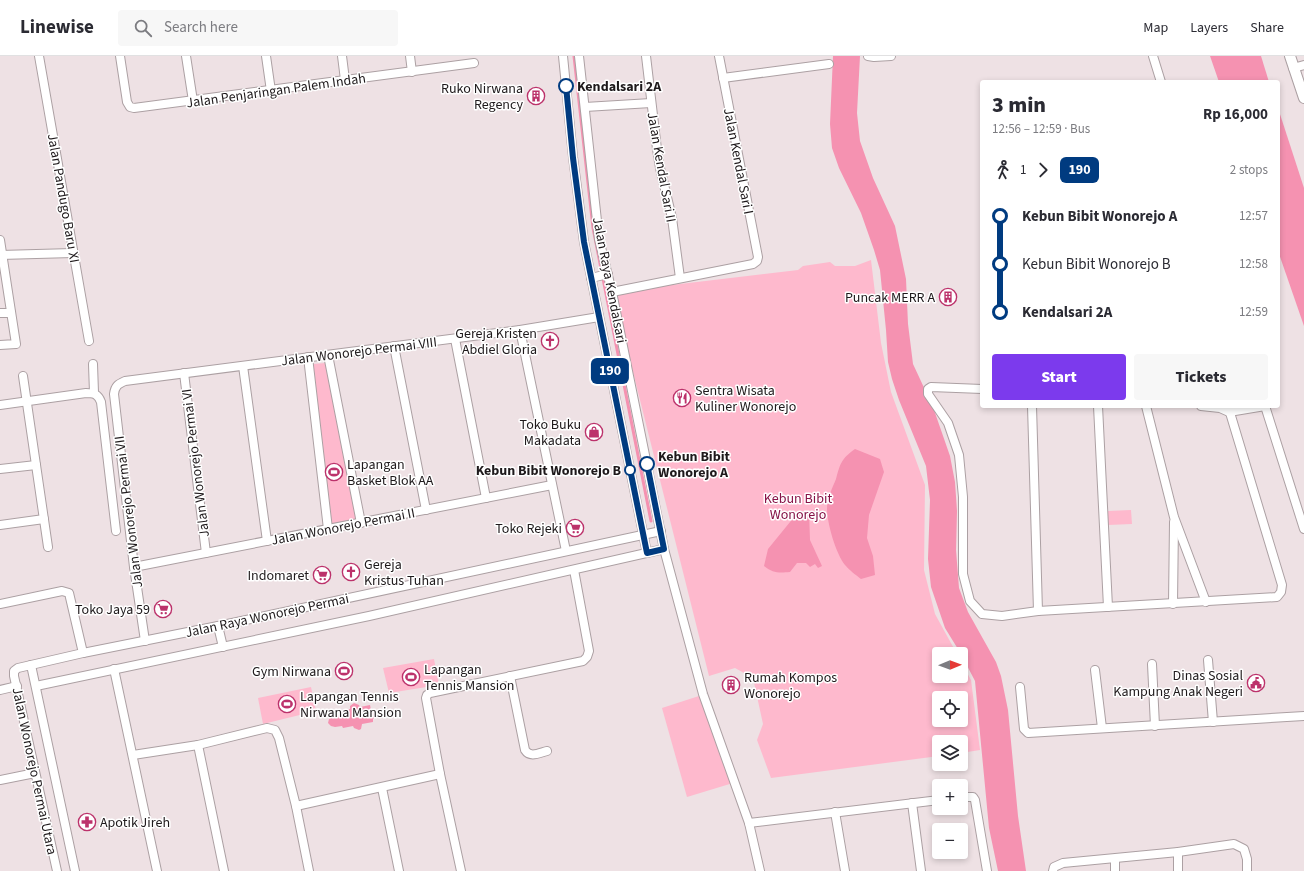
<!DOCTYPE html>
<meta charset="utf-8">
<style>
:root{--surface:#fff;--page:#f7f7f7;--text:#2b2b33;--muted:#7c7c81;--line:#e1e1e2;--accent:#7c3aed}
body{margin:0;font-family:"Source Sans 3",sans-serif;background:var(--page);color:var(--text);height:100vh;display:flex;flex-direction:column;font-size:15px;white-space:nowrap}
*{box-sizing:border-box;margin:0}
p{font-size:13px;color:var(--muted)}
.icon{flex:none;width:22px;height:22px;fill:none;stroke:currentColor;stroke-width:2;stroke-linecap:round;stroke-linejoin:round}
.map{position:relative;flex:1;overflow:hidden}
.sheet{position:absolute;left:980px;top:24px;width:300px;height:328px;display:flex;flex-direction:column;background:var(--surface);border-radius:4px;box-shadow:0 2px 6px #0003}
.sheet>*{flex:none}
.badge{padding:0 8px;border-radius:6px;font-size:14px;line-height:26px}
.needle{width:26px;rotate:89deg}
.fabs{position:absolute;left:932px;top:591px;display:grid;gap:8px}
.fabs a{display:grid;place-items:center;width:36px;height:36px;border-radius:4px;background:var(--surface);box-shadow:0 2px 6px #0003;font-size:20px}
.map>.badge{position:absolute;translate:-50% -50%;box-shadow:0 0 0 2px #fff}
.legs{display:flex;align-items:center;gap:6px;height:44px;padding:0 12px;font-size:13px}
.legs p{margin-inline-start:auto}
.headline{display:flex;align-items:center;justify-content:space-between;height:68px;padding:0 12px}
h1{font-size:22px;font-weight:800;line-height:30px}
.cta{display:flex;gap:8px;margin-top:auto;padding:8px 12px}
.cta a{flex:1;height:46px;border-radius:4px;background:var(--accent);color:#fff;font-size:16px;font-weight:800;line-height:46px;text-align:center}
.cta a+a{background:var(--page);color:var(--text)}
ul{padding:0 12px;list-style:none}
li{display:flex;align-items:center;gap:14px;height:48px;font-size:15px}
li i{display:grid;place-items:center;width:6px;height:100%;margin:0 5px;background:currentColor}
li i::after{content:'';width:10px;height:10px;margin:-5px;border:3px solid;border-radius:50%;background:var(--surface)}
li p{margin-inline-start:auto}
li:first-child i{background:linear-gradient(#0000 50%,currentColor 0)}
li:last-child i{background:linear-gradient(currentColor 50%,#0000 0)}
header{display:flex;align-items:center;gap:24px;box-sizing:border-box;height:56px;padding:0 20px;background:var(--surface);border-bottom:1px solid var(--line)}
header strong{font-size:19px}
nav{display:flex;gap:22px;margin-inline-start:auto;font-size:14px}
.search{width:280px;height:36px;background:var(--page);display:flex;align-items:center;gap:10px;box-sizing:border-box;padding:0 14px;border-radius:4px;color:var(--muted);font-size:15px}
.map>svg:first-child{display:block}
.green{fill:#feb9cd;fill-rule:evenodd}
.water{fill:#f592b1}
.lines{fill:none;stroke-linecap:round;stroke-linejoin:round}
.stream{stroke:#f592b1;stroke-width:3}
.minor-casing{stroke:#aca0a3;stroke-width:10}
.tertiary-casing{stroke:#aca0a3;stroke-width:12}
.minor{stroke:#fff;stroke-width:8}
.tertiary{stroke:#fff;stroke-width:10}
.line-1-casing{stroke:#fff;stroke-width:9}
.line-1{stroke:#003b80;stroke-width:6}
.stop-1-dot{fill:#fff;stroke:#003b80;stroke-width:2}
.labels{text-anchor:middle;stroke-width:3;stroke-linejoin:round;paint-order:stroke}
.stop-label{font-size:14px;font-weight:bold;fill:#1e191b;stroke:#fff;text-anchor:start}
.poi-label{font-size:14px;fill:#1e191b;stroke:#fff;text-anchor:end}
.street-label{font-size:14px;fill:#1e191b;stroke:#fff}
.park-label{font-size:14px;fill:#861247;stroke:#fff}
</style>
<header>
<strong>Linewise</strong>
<div class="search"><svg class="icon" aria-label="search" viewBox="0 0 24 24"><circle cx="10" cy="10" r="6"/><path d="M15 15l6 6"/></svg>Search here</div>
<nav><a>Map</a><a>Layers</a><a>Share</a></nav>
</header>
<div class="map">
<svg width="1304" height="815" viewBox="0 0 1304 815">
<rect width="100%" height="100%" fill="#eee1e4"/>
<g class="green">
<path d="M 871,204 L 881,287 L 891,336 L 925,429 L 924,514 L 935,558 L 957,598 L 939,598 L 939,620 L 961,620 L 961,606 L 971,624 L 980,694 L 961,697 L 961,686 L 939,686 L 939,700 L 771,722 L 757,684 L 763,668 L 753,622 L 735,612 L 709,620 L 613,236 L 798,214 L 803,210 L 830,206 L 835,210 L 855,210 ZM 939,642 L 961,642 L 961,664 L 939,664 Z"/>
<polygon points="326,307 357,466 332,472 313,308"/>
<polygon points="1131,454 1132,468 1108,469 1108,455"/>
<polygon points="434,603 439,629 389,637 383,612"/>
<polygon points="311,631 316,655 263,668 258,642"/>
<polygon points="702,639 733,727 687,741 662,652"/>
</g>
<g class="water">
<polygon points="833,0 860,0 857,57 860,85 873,122 895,170 906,223 908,268 913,308 933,351 950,400 955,426 957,455 956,494 959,532 968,556 996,606 1001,620 1008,654 1018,760 1026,815 998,815 989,772 975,625 961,598 945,572 931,531 928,503 930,444 926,410 899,344 892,323 888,306 886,274 880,214 874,194 861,157 839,112 832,92 830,68"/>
<polygon points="1210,0 1261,0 1269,26 1219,26"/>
<polygon points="1278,52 1304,132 1304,270 1278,195"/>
<path d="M 855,393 L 880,403 L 884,416 L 869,459 L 867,482 L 873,500 L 875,519 L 861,523 C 856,519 849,514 845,509 C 836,498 827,467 827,453 C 827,442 832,433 836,423 C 840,408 841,403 855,393 Z"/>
<path d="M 799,455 L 809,455 L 810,484 L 822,510 L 818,512 L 815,508 L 810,511 L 806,507 L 797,507 L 790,516 C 778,517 773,517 764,510 L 768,493 Z"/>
<polygon points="354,647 359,649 360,651 370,649 371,654 373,654 377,657 377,660 373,663 373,666 362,668 361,673 359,674 354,672 353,670 343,672 342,670 335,671 331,670 328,667 329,663 332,660 340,659 339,655 350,653 350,650"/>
</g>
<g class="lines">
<polyline class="stream" points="574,0 593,172 651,465"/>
<defs>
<g id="minor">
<polyline points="39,0 89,285"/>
<polyline points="120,0 127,46 130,51 134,52 474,7"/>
<polyline points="186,0 193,45"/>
<polyline points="266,0 271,35"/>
<polyline points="342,0 345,24"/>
<polyline points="410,0 412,16"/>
<polyline points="563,0 573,101 584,186 647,497"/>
<polyline points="579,0 599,183 612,236 664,493 703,638 749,767 760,815"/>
<polyline points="646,0 657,93 660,112 672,162 680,222"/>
<polyline points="868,0 874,1 891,0"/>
<polyline points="1153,0 1161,26"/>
<polyline points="1293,12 1304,9"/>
<polyline points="723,22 829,8"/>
<polyline points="585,51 651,47"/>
<polyline points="0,184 16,288 0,289"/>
<polyline points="0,199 73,197"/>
<polyline points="591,222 608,218"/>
<polyline points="612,236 753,208 757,205 758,201 719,0"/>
<polyline points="0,257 11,257"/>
<polyline points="520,274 566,495"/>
<polyline points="455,283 486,442"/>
<polyline points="394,290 426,454"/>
<polyline points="328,299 361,467"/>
<polyline points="308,301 328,473"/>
<polyline points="93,308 94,337"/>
<polyline points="243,310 267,485"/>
<polyline points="184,317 206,497"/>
<polyline points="23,320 48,491"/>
<polyline points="982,333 931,331 928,333 928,338 948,367 959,399 963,441 963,518 970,545 982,558 1002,560 1038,555 1277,541 1281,536 1282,529 1228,350"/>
<path d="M 0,349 L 86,337 C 94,337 98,338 101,346 L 116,475"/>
<polyline points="1032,350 1038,555"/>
<polyline points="1098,350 1108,551"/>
<polyline points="1146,350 1174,461 1206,546"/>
<polyline points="1201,350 1220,352 1229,356 1265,350"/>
<polyline points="1265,350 1304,473"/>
<polyline points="0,413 36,409"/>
<polyline points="0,469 44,463"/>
<polyline points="134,511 552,429"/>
<polyline points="0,548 62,535 69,537 83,597"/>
<polyline points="1173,548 1174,466"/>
<polyline points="218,570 223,591"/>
<path d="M 145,585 L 134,511 L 114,338 C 115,330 118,328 125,325 L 520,274 L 599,261"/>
<polyline points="1208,604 1213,666"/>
<polyline points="1152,608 1155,670"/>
<polyline points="31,609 75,815"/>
<polyline points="114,613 157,815"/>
<polyline points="1095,614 1102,672"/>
<path d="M 510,620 L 525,694 C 530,702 539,697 547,695"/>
<polyline points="36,630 369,560 664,493"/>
<polyline points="1020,631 1024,673 1028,677 1304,660"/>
<polyline points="0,634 17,630"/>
<polyline points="198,689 224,815"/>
<polyline points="133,699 198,689 267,672 275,674 279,682 296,750 309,815"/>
<polyline points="0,724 35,717"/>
<polyline points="382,732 399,815"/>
<polyline points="961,741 973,741 975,744 987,815"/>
<polyline points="912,747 921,815"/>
<polyline points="296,750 440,718"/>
<polyline points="835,756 845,815"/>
<polyline points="749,767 939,744"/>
<polyline points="1115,803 1115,815"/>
<polyline points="57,815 14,620 14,615 18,612 83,597 218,570 661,475"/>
<polyline points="461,815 440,718 426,642 427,639 430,637 583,605 587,601 589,595 574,514"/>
<polyline points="1053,815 1054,811 1063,807 1178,796 1234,788 1244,793 1247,803 1247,815"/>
<polyline points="1178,815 1178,796"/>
</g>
<polyline id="tertiary" points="1290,0 1304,42"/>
</defs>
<use href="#minor" class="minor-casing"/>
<use href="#tertiary" class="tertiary-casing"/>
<use href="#minor" class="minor"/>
<use href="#tertiary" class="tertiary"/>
</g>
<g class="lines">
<defs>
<polyline id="line-1" points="566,30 573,102 584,186 647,497 664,493 647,408"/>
</defs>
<use href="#line-1" class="line-1-casing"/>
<use href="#line-1" class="line-1"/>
</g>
<defs>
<symbol id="building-ring" viewBox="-11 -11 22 22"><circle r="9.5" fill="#fff" stroke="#bc326b" stroke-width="1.5"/><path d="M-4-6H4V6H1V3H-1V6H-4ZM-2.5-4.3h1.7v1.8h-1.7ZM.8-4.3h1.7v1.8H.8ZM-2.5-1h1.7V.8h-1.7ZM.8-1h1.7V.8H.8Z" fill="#bc326b"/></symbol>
<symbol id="church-ring" viewBox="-11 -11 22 22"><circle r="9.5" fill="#fff" stroke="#bc326b" stroke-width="1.5"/><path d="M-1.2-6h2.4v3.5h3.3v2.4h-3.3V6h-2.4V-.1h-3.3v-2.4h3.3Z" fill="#bc326b"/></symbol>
<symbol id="restaurant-ring" viewBox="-11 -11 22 22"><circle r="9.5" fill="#fff" stroke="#bc326b" stroke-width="1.5"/><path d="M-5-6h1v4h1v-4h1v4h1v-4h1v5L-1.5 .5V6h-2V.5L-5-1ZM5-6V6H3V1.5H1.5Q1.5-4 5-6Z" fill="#bc326b"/></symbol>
<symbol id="shop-ring" viewBox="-11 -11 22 22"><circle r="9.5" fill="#fff" stroke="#bc326b" stroke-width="1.5"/><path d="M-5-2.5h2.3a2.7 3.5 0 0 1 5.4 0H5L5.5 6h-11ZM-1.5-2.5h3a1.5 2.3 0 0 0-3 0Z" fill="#bc326b"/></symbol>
<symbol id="stadium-ring" viewBox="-11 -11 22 22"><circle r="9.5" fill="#fff" stroke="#bc326b" stroke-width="1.5"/><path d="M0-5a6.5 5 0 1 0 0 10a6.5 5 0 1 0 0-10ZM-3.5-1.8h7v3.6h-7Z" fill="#bc326b"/></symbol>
<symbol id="supermarket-ring" viewBox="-11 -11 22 22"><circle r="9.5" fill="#fff" stroke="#bc326b" stroke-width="1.5"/><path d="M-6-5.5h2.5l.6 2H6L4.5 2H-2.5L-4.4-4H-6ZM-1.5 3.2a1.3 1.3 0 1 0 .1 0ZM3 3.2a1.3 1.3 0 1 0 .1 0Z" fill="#bc326b"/></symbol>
<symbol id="civic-ring" viewBox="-11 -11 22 22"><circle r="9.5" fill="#fff" stroke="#bc326b" stroke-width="1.5"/><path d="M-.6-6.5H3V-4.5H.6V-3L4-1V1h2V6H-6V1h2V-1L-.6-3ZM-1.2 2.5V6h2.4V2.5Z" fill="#bc326b"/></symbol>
<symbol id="pharmacy-ring" viewBox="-11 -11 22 22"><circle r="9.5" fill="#fff" stroke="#bc326b" stroke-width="1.5"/><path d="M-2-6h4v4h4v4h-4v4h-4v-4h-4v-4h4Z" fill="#bc326b"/></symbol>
</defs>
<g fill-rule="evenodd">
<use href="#building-ring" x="526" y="30" width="20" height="20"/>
<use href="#building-ring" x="938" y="231" width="20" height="20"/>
<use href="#church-ring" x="540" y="275" width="20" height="20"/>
<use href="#restaurant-ring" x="672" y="332" width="20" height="20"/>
<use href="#shop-ring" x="584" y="366" width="20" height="20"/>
<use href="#stadium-ring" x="324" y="406" width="20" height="20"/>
<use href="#supermarket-ring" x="565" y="462" width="20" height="20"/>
<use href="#church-ring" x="341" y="506" width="20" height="20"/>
<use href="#supermarket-ring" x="312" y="509" width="20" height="20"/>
<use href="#supermarket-ring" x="153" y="543" width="20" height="20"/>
<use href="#stadium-ring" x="334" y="605" width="20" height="20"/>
<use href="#stadium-ring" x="401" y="611" width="20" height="20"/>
<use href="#civic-ring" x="1246" y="617" width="20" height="20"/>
<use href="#building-ring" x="721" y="619" width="20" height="20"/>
<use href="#stadium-ring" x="277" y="638" width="20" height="20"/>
<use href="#pharmacy-ring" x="77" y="756" width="20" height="20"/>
</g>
<g class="stop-1-dot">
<circle cx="566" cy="30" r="7"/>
<circle cx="647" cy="408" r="7"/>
<circle cx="630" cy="414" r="5"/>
</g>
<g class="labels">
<g class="stop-label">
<text x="577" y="35">Kendalsari 2A</text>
<text x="658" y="405">Kebun Bibit<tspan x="658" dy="16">Wonorejo A</tspan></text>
<text x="621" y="419" text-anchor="end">Kebun Bibit Wonorejo B</text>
</g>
<g class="poi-label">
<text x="523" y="37">Ruko Nirwana<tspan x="523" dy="16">Regency</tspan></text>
<text x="935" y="246">Puncak MERR A</text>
<text x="537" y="282">Gereja Kristen<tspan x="537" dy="16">Abdiel Gloria</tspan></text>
<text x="695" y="339" text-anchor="start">Sentra Wisata<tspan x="695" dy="16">Kuliner Wonorejo</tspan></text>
<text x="581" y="373">Toko Buku<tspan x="581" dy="16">Makadata</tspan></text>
<text x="347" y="413" text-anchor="start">Lapangan<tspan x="347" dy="16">Basket Blok AA</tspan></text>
<text x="562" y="477">Toko Rejeki</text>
<text x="364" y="513" text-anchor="start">Gereja<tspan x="364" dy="16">Kristus Tuhan</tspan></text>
<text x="309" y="524">Indomaret</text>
<text x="150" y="558">Toko Jaya 59</text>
<text x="424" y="618" text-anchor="start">Lapangan<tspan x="424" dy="16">Tennis Mansion</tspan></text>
<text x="331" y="620">Gym Nirwana</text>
<text x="1243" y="624">Dinas Sosial<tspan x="1243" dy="16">Kampung Anak Negeri</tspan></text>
<text x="744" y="626" text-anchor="start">Rumah Kompos<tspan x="744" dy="16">Wonorejo</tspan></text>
<text x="300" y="645" text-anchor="start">Lapangan Tennis<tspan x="300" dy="16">Nirwana Mansion</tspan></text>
<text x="100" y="771" text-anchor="start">Apotik Jireh</text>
</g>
<g class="street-label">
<text transform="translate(276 34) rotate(-8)" y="5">Jalan Penjaringan Palem Indah</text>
<text transform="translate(739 105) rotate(79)" y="5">Jalan Kendal Sari I</text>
<text transform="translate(662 111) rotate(80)" y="5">Jalan Kendal Sari II</text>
<text transform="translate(64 142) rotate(80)" y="5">Jalan Pandugo Baru XI</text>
<text transform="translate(610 224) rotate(79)" y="5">Jalan Raya Kendalsari</text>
<text transform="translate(359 295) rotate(-7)" y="5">Jalan Wonorejo Permai VIII</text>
<text transform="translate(195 407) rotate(-97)" y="5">Jalan Wonorejo Permai VI</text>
<text transform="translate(128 456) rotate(-97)" y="5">Jalan Wonorejo Permai VII</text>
<text transform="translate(343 470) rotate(-11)" y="5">Jalan Wonorejo Permai II</text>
<text transform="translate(267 559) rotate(-12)" y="5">Jalan Raya Wonorejo Permai</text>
<text transform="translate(35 715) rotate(78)" y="5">Jalan Wonorejo Permai Utara</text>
</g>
<g class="park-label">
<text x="798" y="447">Kebun Bibit<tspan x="798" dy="16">Wonorejo</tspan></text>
</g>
</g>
</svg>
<div class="fabs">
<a><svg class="needle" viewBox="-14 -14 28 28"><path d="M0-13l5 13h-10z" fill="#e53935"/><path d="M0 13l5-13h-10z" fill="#7c7c81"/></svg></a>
<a><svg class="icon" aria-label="locate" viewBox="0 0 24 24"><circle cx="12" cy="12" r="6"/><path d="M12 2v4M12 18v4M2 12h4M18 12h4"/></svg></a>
<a><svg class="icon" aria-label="layers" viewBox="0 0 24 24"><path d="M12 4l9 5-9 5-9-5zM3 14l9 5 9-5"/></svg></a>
<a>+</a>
<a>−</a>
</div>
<b class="badge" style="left:610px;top:315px;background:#003b80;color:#fff">190</b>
<section class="sheet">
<div class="headline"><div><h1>3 min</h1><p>12:56 – 12:59 · Bus</p></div><b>Rp 16,000</b></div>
<div class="legs"><svg class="icon" aria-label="walk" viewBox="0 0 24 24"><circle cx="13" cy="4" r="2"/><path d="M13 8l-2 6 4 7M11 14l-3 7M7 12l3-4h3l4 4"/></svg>1<svg class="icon" aria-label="forward" viewBox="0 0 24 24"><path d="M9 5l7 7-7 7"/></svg><b class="badge" style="background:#003b80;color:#fff">190</b><p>2 stops</p></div>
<ul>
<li><i style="color:#003b80"></i><b>Kebun Bibit Wonorejo A</b><p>12:57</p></li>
<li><i style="color:#003b80"></i><span>Kebun Bibit Wonorejo B</span><p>12:58</p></li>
<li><i style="color:#003b80"></i><b>Kendalsari 2A</b><p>12:59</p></li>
</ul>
<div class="cta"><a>Start</a><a>Tickets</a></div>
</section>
</div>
